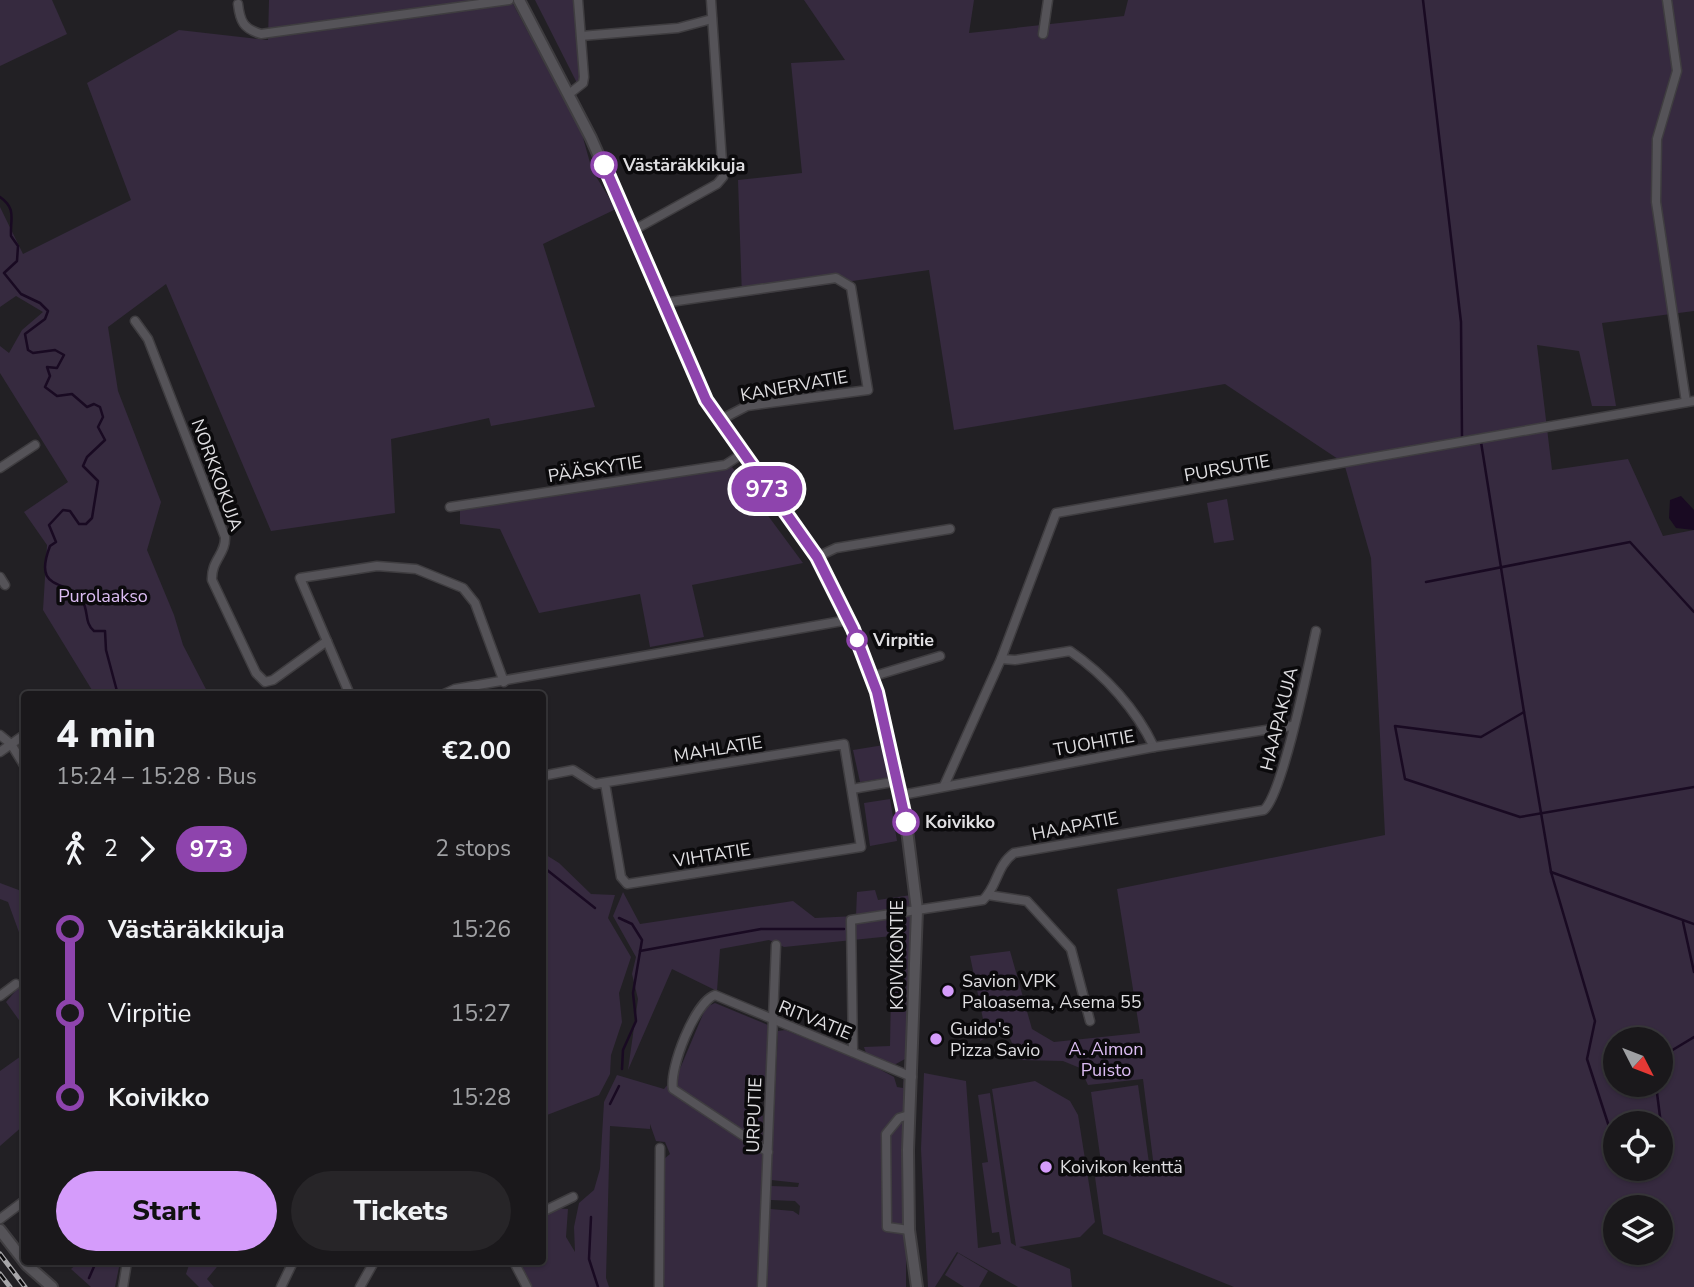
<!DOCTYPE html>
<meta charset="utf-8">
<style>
:root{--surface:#1a181b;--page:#272528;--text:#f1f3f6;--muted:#9fa0a3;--line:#38373a;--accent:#d59cfb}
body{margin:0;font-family:"Nunito Sans",sans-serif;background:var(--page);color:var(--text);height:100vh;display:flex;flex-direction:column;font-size:26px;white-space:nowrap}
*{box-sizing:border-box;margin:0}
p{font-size:23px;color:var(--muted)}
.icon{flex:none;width:38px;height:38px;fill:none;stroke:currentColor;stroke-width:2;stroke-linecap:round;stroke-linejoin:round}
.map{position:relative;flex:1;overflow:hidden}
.panel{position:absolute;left:21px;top:691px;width:525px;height:574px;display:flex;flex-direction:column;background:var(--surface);border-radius:7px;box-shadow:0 2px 5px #0004,0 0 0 2px var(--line)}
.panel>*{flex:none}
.badge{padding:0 14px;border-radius:23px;font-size:24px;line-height:46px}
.needle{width:46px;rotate:132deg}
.controls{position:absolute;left:1603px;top:1027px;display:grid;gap:14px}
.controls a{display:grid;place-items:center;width:70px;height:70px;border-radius:50%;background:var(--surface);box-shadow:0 2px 5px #0004,0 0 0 2px var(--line);font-size:35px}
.map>.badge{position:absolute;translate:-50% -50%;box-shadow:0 0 0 4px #fff}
.legs{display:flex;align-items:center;gap:10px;height:77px;padding:0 35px;font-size:23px}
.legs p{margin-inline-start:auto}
.summary{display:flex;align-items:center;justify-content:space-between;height:119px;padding:0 35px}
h1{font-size:38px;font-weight:800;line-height:52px}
.cta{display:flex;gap:14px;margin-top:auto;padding:14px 35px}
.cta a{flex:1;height:80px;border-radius:42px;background:var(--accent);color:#111;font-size:28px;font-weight:800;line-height:80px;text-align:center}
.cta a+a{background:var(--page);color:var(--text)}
ul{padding:0 35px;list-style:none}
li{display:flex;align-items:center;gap:24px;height:84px;font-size:26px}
li i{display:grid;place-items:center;width:10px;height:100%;margin:0 9px;background:currentColor}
li i::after{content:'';width:18px;height:18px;margin:-9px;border:5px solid;border-radius:50%;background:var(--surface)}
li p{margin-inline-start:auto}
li:first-child i{background:linear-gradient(#0000 50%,currentColor 0)}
li:last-child i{background:linear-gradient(currentColor 50%,#0000 0)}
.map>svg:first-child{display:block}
.green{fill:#362a3f;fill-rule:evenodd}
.water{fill:#190a22}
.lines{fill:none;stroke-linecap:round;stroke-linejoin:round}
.stream{stroke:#190a22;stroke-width:2.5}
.street-casing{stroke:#3f3d40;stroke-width:11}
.secondary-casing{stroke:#3f3d40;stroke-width:14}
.street{stroke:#555358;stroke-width:8}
.secondary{stroke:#555358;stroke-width:10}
.rail-casing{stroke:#a7a6a9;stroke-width:5}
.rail{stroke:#0b0a0c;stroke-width:2.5;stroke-dasharray:8;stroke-linecap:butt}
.line-1-casing{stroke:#fff;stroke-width:16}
.line-1{stroke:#8e44ad;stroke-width:10}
.stop-1-dot{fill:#fff;stroke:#8e44ad;stroke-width:3.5}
.poi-dot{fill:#d59cfb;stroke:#0b0a0c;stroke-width:2.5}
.labels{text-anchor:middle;stroke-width:7;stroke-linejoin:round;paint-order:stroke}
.stop-label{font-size:18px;font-weight:bold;fill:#dfdee1;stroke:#0b0a0c;text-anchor:start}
.street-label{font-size:18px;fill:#dfdee1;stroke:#0b0a0c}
.park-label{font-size:18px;fill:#dcbdf3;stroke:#0b0a0c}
.poi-label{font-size:18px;fill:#dfdee1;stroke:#0b0a0c;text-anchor:start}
</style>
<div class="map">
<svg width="1694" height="1287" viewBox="0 0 1694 1287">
<rect width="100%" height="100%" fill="#222024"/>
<g class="green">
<polygon points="0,0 52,0 67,34 0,66"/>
<polygon points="269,0 511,0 582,134 592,170 616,209 543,244 595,407 491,426 489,418 391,439 395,513 271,531 166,284 108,327 118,391 161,502 147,550 174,615 183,645 209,695 95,695 43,610 47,545 24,512 68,482 0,373 0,346 9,353 22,330 43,312 16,296 0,307 0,207 23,254 131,200 87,83 179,30 268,40"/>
<polygon points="535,0 574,0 581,80 577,83"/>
<path d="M 804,0 L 974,0 L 969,33 L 1124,16 L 1128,0 L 1694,0 L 1694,311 L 1602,323 L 1616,406 L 1592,406 L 1579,351 L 1537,345 L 1552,470 L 1628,459 L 1663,536 L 1694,530 L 1694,1287 L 1234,1287 L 1103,1234 L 1095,1177 L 1154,1168 L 1143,1079 L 1088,1085 L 1080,1068 L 1063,1061 L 1020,1060 L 1005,1028 L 980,1041 L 983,1019 L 970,956 L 1010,951 L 1032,1029 L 1054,1042 L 1140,1033 L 1117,889 L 1385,835 L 1371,558 L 1344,463 L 1225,384 L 954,430 L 929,270 L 742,297 L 738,180 L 802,173 L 791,63 L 845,60 ZM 1615,1040 L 1661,1040 L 1661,1085 L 1615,1085 ZM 1615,1124 L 1661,1124 L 1661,1169 L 1615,1169 ZM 1615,1208 L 1661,1208 L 1661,1253 L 1615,1253 Z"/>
<polygon points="732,467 803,563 692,585 704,637 650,647 640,594 539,613 500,529 460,524 460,509"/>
<polygon points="1227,499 1234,540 1214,543 1207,503"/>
<polygon points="884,745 891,777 860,782 853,750"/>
<polygon points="890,799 897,841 870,846 864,803"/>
<polygon points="543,853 559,863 591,894 615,895 608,918 631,957 619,993 622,1022 611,1055 610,1074 599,1095 547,1115 542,1098"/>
<polygon points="0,883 24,892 24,946 8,902 0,899"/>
<polygon points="875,890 878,900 911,895 914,908 906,1087 906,1287 767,1287 770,1209 793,1211 799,1215 800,1206 795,1201 771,1200 771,1186 798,1187 799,1183 771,1180 778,1031 785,1030 868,1063 894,1077 897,1087 903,1088 905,1059 894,1065 866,1053 864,1047 890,1046 892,936 784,947 769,940 720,949 717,991 672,969 628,1070 638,999 632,974 636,957 613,916 623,892 640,924 793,901 815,918 856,916 857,892"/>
<polygon points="24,981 24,1027 6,1002"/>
<polygon points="715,1003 768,1025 765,1087 757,1083 746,1106 763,1116 761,1287 665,1287 662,1278 664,1159 670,1154 665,1142 656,1141 650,1124 650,1129 610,1126 606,1278 609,1287 531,1287 520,1262 542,1262 543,1215 555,1208 568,1209 566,1237 575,1252 574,1227 579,1203 594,1190 600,1169 604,1102 617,1075 664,1089 679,1071 706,1007"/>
<polygon points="24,1054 24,1078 19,1083 24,1091 24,1125 0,1146 0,1071"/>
<polygon points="924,1073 966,1081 978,1248 1001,1244 999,1232 992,1233 982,1163 988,1162 978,1095 990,1093 1011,1243 1016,1246 992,1089 1035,1081 1070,1101 1078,1115 1095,1222 1080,1237 1019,1247 1070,1269 1072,1287 1018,1287 957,1252 935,1287 928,1287 921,1149"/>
<polygon points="1138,1085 1149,1163 1102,1169 1091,1092"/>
<polygon points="958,1253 988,1271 979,1287 964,1287 945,1275"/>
<polygon points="79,1262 120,1262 115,1287 91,1287 71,1269"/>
<polygon points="190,1262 221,1262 207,1279 214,1287 199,1287 186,1274"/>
</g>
<polygon class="water" points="1681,496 1694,510 1694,530 1676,528 1669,518 1670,500"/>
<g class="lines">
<g class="stream">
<polyline points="1423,0 1461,322 1462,438 1480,435"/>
<path d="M 0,197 C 17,209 10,219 11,236 L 18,246 L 17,261 L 4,273 L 21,294 L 40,303 L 48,311 L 45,319 L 25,334 L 28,350 L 33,353 L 55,350 L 64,355 L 57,368 L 47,367 L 50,376 L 45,387 L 57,396 L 72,394 L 87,407 L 94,404 L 100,407 L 103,417 L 98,427 L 105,440 L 87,457 L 83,466 L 98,481 L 92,518 L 86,524 L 79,524 L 70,511 L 63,510 L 49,525 L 56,542 L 50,546 C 32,593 67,578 82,600 C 89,611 84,623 94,631 L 105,631 L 106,650 L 118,695"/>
<polyline points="1481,442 1524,712 1481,737 1395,726 1405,779 1520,817 1694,787"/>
<polyline points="1426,582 1630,542 1694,612"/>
<polyline points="1524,712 1551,872 1595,1021 1587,1059 1615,1145"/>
<polyline points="542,866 595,908"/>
<polyline points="1551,872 1694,924"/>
<polyline points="619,918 632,924 642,940 633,993 636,1021 623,1050 622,1069"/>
<polyline points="1683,922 1694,972"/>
<polyline points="640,951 761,929 844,929"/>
<polyline points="1661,1057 1694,1037"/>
<polyline points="1656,1085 1664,1148 1661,1149"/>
<polyline points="610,1104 619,1086"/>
<polyline points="591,1217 589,1259 598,1287"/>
<polyline points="89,1278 96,1262"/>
</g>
<defs>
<g id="street">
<polyline points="1667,0 1677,71 1657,139 1656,202 1686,402"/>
<path d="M 238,4 C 240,22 244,29 261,34 L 509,0"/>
<polyline points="1043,34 1048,0"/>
<polyline points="581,36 678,28 712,19"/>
<polyline points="569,94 583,83 584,77 578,0"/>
<polyline points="634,230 717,184 723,177 711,0"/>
<polyline points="663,303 836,278 851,287 868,390 747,406 718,421"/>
<path d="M 135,321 L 148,339 L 225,537 C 226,554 211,560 212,580 L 256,673 L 265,682 L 273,680 L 327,641"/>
<polyline points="0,468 35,445"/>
<polyline points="450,507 725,465 742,454"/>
<polyline points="817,557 836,548 950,529"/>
<polyline points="0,577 5,585"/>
<path d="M 1001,659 L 1015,660 L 1070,651 C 1105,675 1136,709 1154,747"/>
<polyline points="871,677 940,656"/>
<polyline points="350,695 300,578 377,566 416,569 463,588 475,603 504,682"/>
<polyline points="442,695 455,689 848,620"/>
<polyline points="0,735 11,744 24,765"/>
<polyline points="0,752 24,735"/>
<path d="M 542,776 L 573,770 L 595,784 C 678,770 761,758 844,744 L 861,847 L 627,884 L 621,877 L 605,783"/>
<polyline points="944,786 1001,659 1056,513 1694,401"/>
<polyline points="852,789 898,781"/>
<polyline points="902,795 1154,747 1292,726"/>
<polyline points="988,895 1027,901 1071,949 1090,1021"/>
<polyline points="0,996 16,984"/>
<path d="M 853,1052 L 851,920 L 983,900 C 998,886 996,866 1014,853 L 1264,810 C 1283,793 1309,663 1316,631"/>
<polyline points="909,1115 899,1118 886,1134 887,1227 909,1230"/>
<path d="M 768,1152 L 673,1089 C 669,1068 695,1002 715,995 L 912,1077"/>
<polyline points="542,1212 573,1197"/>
<polyline points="0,1219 24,1201"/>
<polyline points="514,1262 527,1287"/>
<polyline points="123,1287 127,1262"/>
<polyline points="281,1287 293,1262"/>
<polyline points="360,1287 374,1262"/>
<polyline points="659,1287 660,1148"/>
<polyline points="762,1287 776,945"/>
</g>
<g id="secondary">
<polyline points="519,0 591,138 706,400 817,557 853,629 877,692 904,806 917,910 908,1150 909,1230 917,1287"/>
<polyline points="0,1230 27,1265 52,1287"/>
</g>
</defs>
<use href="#street" class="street-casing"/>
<use href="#secondary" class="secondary-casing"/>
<use href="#street" class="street"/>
<use href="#secondary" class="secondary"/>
<defs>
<g id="rail">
<polyline points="0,1254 25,1287"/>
<polyline points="0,1274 10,1287"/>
</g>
</defs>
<use href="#rail" class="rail-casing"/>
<use href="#rail" class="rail"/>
</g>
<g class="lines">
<defs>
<polyline id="line-1" points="604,165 706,400 817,557 853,629 877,692 906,822"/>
</defs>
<use href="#line-1" class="line-1-casing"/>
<use href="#line-1" class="line-1"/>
</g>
<g class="stop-1-dot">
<circle cx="604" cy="165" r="12"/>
<circle cx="857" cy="640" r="9"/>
<circle cx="906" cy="822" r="12"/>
</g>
<g class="poi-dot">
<circle cx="948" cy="991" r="7"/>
<circle cx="936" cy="1039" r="7"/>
<circle cx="1046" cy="1167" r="7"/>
</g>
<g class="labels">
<g class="stop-label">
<text x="623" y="171">Västäräkkikuja</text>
<text x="873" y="646">Virpitie</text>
<text x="925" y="828">Koivikko</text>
</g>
<g class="street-label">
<text transform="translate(794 386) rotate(-10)" y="6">KANERVATIE</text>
<text transform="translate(1227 468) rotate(-10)" y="6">PURSUTIE</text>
<text transform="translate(595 469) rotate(-9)" y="6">PÄÄSKYTIE</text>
<text transform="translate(217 475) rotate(70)" y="6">NORKKOKUJA</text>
<text transform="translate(1279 719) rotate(-76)" y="6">HAAPAKUJA</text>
<text transform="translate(1094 743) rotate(-10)" y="6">TUOHITIE</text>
<text transform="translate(718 749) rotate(-9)" y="6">MAHLATIE</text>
<text transform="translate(1075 826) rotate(-11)" y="6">HAAPATIE</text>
<text transform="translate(712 855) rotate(-9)" y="6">VIHTATIE</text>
<text transform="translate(897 955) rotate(-90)" y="6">KOIVIKONTIE</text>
<text transform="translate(815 1020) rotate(22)" y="6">RITVATIE</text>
<text transform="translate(754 1115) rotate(-88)" y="6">URPUTIE</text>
</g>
<g class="park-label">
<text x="103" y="602">Purolaakso</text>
<text x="1106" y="1055">A. Aimon<tspan x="1106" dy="21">Puisto</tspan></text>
</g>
<g class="poi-label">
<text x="962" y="987">Savion VPK<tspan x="962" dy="21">Paloasema, Asema 55</tspan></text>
<text x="950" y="1035">Guido's<tspan x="950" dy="21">Pizza Savio</tspan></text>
<text x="1060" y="1173">Koivikon kenttä</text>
</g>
</g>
</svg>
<div class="controls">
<a><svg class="needle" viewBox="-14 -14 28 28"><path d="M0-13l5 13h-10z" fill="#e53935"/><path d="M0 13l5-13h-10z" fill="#9fa0a3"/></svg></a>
<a><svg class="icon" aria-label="locate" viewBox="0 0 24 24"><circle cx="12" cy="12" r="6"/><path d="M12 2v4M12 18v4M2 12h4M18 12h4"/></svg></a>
<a><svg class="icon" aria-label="layers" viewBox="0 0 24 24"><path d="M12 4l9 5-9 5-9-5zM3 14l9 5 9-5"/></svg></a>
</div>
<b class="badge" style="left:767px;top:489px;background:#8e44ad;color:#fff">973</b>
<section class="panel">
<div class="summary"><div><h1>4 min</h1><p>15:24 – 15:28 · Bus</p></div><b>€2.00</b></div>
<div class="legs"><svg class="icon" aria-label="walk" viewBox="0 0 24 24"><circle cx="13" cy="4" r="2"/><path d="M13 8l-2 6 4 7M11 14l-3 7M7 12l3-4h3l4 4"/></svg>2<svg class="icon" aria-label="forward" viewBox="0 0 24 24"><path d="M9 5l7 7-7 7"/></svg><b class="badge" style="background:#8e44ad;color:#fff">973</b><p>2 stops</p></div>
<ul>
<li><i style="color:#8e44ad"></i><b>Västäräkkikuja</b><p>15:26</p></li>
<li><i style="color:#8e44ad"></i><span>Virpitie</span><p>15:27</p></li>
<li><i style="color:#8e44ad"></i><b>Koivikko</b><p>15:28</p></li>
</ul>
<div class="cta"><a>Start</a><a>Tickets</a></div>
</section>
</div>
